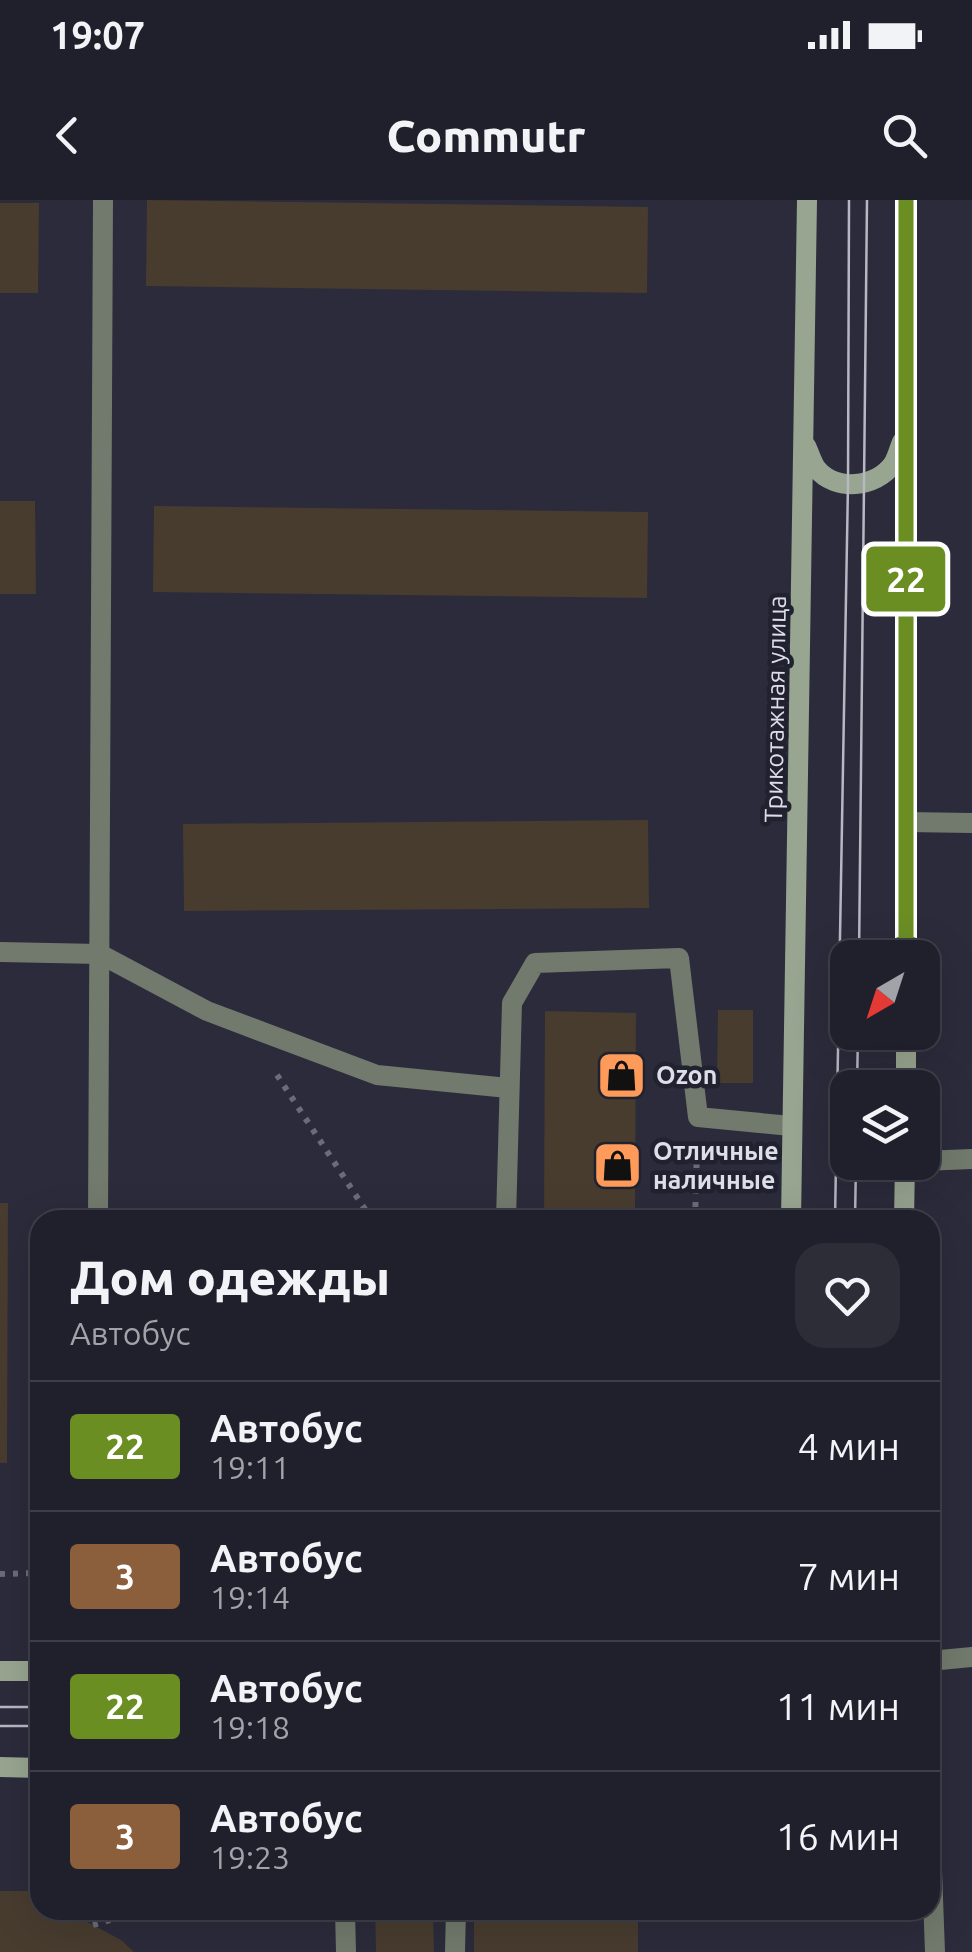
<!DOCTYPE html>
<html lang="ru">
<meta charset="utf-8">
<style>
:root{--surface:#20202c;--page:#2d2d38;--text:#f1f3f6;--muted:#a2a3a9;--line:#3d3e48}
body{margin:0;font-family:Ubuntu,sans-serif;background:var(--page);color:var(--text);height:100vh;display:flex;flex-direction:column;font-size:38px;white-space:nowrap}
*{box-sizing:border-box;margin:0}
p{font-size:32px;color:var(--muted)}
.icon{flex:none;width:55px;height:55px;fill:none;stroke:currentColor;stroke-width:2;stroke-linecap:round;stroke-linejoin:round}
.map{position:relative;flex:1;overflow:hidden}
.sheet{position:absolute;left:30px;top:1010px;width:910px;height:710px;display:flex;flex-direction:column;background:var(--surface);border-radius:30px;box-shadow:0 10px 40px #0002,0 0 0 2px var(--line)}
.sheet>*{flex:none}
.badge{padding:0 20px;border-radius:8px;font-size:35px;line-height:65px}
.needle{width:65px;rotate:219deg}
.fabs{position:absolute;left:830px;top:740px;display:grid;gap:20px}
.fabs a{display:grid;place-items:center;width:110px;height:110px;border-radius:20px;background:var(--surface);box-shadow:0 10px 40px #0002,0 0 0 2px var(--line);font-size:50px}
.map>.badge{position:absolute;translate:-50% -50%;box-shadow:0 0 0 5px #fff}
.round{display:grid;place-items:center;flex:none;width:105px;height:105px;border-radius:30px;background:var(--page)}
.summary{display:flex;align-items:center;justify-content:space-between;height:170px;padding:0 40px}
h1{font-size:48px;font-weight:800;line-height:75px}
ul{padding:0;list-style:none}
li{display:flex;align-items:center;gap:30px;height:130px;padding:0 40px;border-top:2px solid var(--line)}
li div{flex:1}
li b{display:block;font-size:38px}
li em{font-style:normal}
li .badge{min-width:110px;font-weight:700;text-align:center}
.status{display:flex;justify-content:space-between;align-items:center;height:70px;padding:0 50px;background:var(--surface);direction:ltr}
.status svg{height:28px;fill:currentColor}
header{display:flex;justify-content:space-between;align-items:center;height:130px;padding:0 40px;background:var(--surface);font-size:45px;font-weight:800}
.map>svg:first-child{display:block}
.building{fill:#483c2f}
.lines{fill:none;stroke-linecap:round;stroke-linejoin:round}
.path{stroke:#6b6c79;stroke-width:6;stroke-dasharray:5 8;stroke-linecap:butt}
.lane{stroke:#717a6c;stroke-width:20}
.street{stroke:#717a6c;stroke-width:20}
.secondary{stroke:#98a590;stroke-width:20}
.tram{stroke:#b7b8c3;stroke-width:2.5}
.line-casing{stroke:#fff;stroke-width:22}
.line{stroke:#6b8e23;stroke-width:15}
.stop-dot{fill:#fff;stroke:#6b8e23;stroke-width:5}
.labels{text-anchor:middle;stroke-width:9;stroke-linejoin:round;paint-order:stroke}
.street-label{font-size:25px;fill:#dddee8;stroke:#212230}
.poi-label{font-size:25px;font-weight:bold;fill:#dddee8;stroke:#212230;text-anchor:start}
</style>
<div class="status"><b>19:07</b><svg viewBox="0 0 49 12"><path d="M0 12V9h3v3zM5 12V6h3v6zM10 12V3h3v9zM15 12V0h3v12zM26 1h20v11H26zM47 4h2v5h-2z"/></svg></div>
<header><svg class="icon" aria-label="back" viewBox="0 0 24 24"><path d="M15 5l-7 7 7 7"/></svg>Commutr<svg class="icon" aria-label="search" viewBox="0 0 24 24"><circle cx="10" cy="10" r="6"/><path d="M15 15l6 6"/></svg></header>
<div class="map">
<svg width="972" height="1752" viewBox="0 0 972 1752">
<rect width="100%" height="100%" fill="#2b2b3b"/>
<g class="building">
<polygon points="147,0 648,7 647,93 146,86"/>
<polygon points="0,3 39,3 38,93 0,93"/>
<polygon points="0,301 35,301 36,394 0,394"/>
<polygon points="154,306 648,312 647,398 153,392"/>
<polygon points="648,620 649,708 184,711 183,624"/>
<polygon points="718,810 753,810 753,883 717,883"/>
<polygon points="545,811 636,813 635,1020 544,1020"/>
<polygon points="0,1003 8,1003 7,1263 0,1263"/>
<polygon points="0,1691 29,1691 40,1697 40,1710 65,1710 121,1740 134,1752 0,1752"/>
<polygon points="375,1710 433,1710 434,1752 376,1752"/>
<rect x="474" y="1710" width="164" height="42"/>
</g>
<g class="lines">
<g class="path">
<polyline points="277,875 372,1020"/>
<polyline points="695,1020 697,949"/>
<polyline points="0,1374 40,1373"/>
<polyline points="93,1725 143,1710"/>
</g>
<g class="lane">
<polyline points="906,622 972,623"/>
<polyline points="0,752 100,754 207,811 377,875 508,888"/>
<polyline points="922,961 972,959"/>
<polyline points="98,1020 103,0"/>
<polyline points="506,1020 512,803 535,763 679,758 698,917 791,926"/>
<polyline points="455,1752 456,1710"/>
</g>
<g class="street">
<polyline points="930,1461 972,1457"/>
<polyline points="930,1616 935,1752"/>
<polyline points="345,1710 346,1752"/>
</g>
<g class="secondary">
<path d="M 806,246 C 809,252 812,262 816,268 C 835,292 876,288 893,264 C 897,258 899,249 902,242"/>
<polyline points="906,758 906,0"/>
<polyline points="906,888 906,832"/>
<polyline points="791,1020 807,0"/>
<polyline points="904,1020 905,962"/>
<polyline points="0,1471 40,1471"/>
<polyline points="0,1567 40,1568"/>
</g>
<g class="tram">
<polyline points="859,758 867,0"/>
<polyline points="857,888 858,832"/>
<polyline points="835,1020 848,284 849,0"/>
<polyline points="855,1020 856,962"/>
<polyline points="0,1507 40,1507"/>
<polyline points="0,1526 40,1526"/>
</g>
</g>
<g class="lines">
<defs>
<polyline id="line" points="906,0 906,758"/>
</defs>
<use href="#line" class="line-casing"/>
<use href="#line" class="line"/>
</g>
<defs>
<symbol id="shop-square" viewBox="-11 -11 22 22"><rect x="-9" y="-9" width="18" height="18" rx="4" fill="#ff9b5a" stroke="#212230"/><path d="M-5-2.5h2.3a2.7 3.5 0 0 1 5.4 0H5L5.5 6h-11ZM-1.5-2.5h3a1.5 2.3 0 0 0-3 0Z" fill="#111"/></symbol>
</defs>
<g fill-rule="evenodd">
<use href="#shop-square" x="594" y="848" width="55" height="55"/>
<use href="#shop-square" x="590" y="938" width="55" height="55"/>
</g>
<circle class="stop-dot" cx="906" cy="758" r="20"/>
<g class="labels">
<g class="street-label">
<text transform="translate(775 509) rotate(-89)" y="9">Трикотажная улица</text>
</g>
<g class="poi-label">
<text x="656" y="884">Ozon</text>
<text x="653" y="960">Отличные<tspan x="653" dy="29">наличные</tspan></text>
</g>
</g>
</svg>
<div class="fabs">
<a><svg class="needle" viewBox="-14 -14 28 28"><path d="M0-13l5 13h-10z" fill="#e53935"/><path d="M0 13l5-13h-10z" fill="#a2a3a9"/></svg></a>
<a><svg class="icon" aria-label="layers" viewBox="0 0 24 24"><path d="M12 4l9 5-9 5-9-5zM3 14l9 5 9-5"/></svg></a>
</div>
<b class="badge" style="left:906px;top:379px;background:#6b8e23;color:#fff">22</b>
<section class="sheet">
<div class="summary"><div><h1>Дом одежды</h1><p>Автобус</p></div><a class="round"><svg class="icon" aria-label="heart" viewBox="0 0 24 24"><path d="M12 20l-8-8c-3-5 5-10 8-4 3-6 11-1 8 4z"/></svg></a></div>
<ul>
<li><span class="badge" style="background:#6b8e23;color:#fff">22</span><div><b>Автобус</b><p>19:11</p></div><em>4 мин</em></li>
<li><span class="badge" style="background:#8b5e3c;color:#fff">3</span><div><b>Автобус</b><p>19:14</p></div><em>7 мин</em></li>
<li><span class="badge" style="background:#6b8e23;color:#fff">22</span><div><b>Автобус</b><p>19:18</p></div><em>11 мин</em></li>
<li><span class="badge" style="background:#8b5e3c;color:#fff">3</span><div><b>Автобус</b><p>19:23</p></div><em>16 мин</em></li>
</ul>
</section>
</div>
